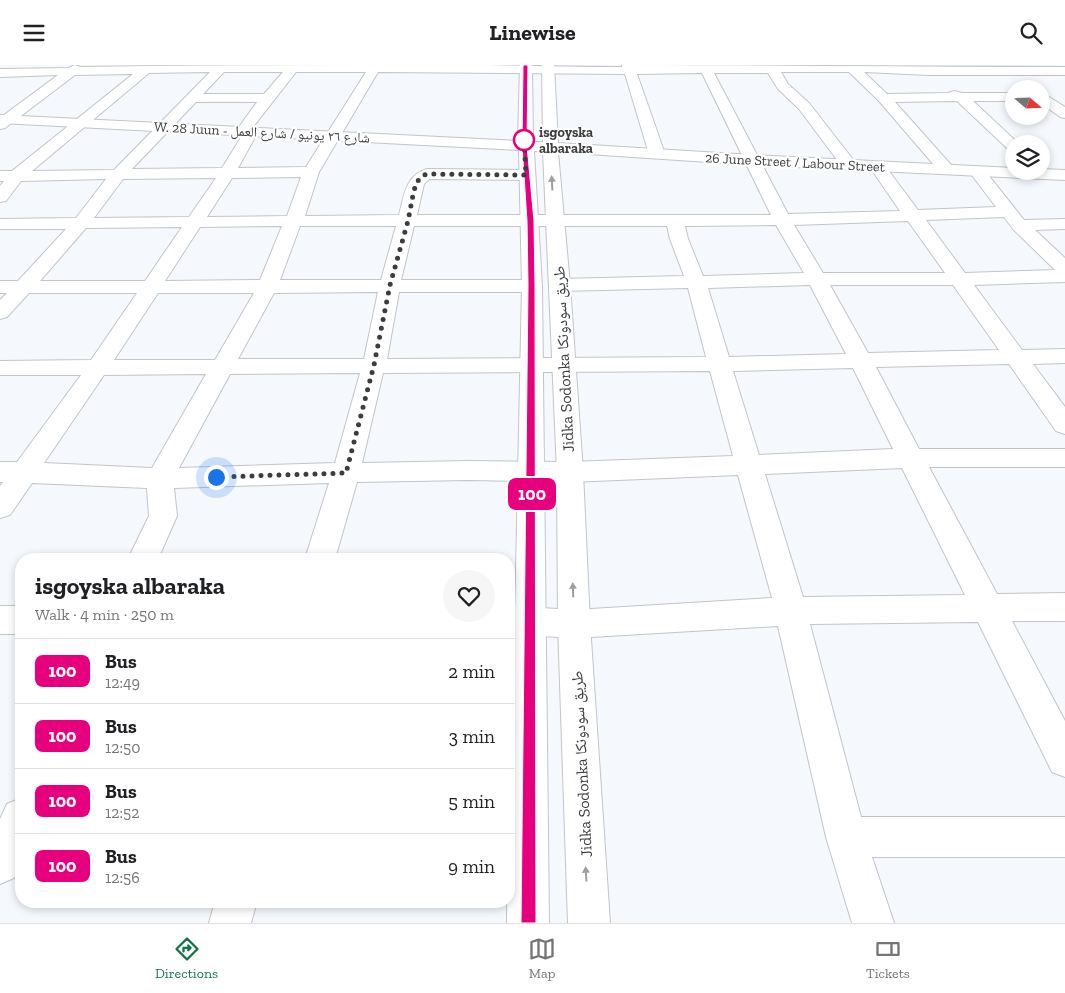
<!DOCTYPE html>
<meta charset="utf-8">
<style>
:root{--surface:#fff;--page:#f6f6f6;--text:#202124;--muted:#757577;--line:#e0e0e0;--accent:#12734a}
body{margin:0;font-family:"Zilla Slab","Noto Naskh Arabic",serif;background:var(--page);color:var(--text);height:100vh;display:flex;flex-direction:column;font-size:19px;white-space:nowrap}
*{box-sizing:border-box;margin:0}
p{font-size:16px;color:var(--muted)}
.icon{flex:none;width:28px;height:28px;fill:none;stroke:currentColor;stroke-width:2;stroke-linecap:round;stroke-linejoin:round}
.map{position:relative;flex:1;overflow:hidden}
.panel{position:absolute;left:15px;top:488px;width:500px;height:355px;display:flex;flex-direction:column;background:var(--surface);border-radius:20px;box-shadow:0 2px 8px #0003}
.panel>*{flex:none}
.badge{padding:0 10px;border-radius:8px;font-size:18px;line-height:32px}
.needle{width:32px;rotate:109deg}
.fabs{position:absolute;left:1005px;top:15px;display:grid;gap:10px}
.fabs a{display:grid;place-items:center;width:45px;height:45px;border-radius:50%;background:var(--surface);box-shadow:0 2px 8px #0003;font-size:25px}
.you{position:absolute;width:25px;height:25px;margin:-12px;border:4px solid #fff;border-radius:50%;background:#1a73e8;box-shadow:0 0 0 8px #1a73e833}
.map>.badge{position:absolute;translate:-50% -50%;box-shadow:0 0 0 2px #fff}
.round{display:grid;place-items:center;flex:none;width:52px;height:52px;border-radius:26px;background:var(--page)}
.headline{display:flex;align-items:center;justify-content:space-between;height:85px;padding:0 20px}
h1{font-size:24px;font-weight:700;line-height:38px}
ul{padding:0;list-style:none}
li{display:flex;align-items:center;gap:15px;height:65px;padding:0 20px;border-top:1px solid var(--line)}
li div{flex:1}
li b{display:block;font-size:19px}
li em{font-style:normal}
li .badge{min-width:55px;font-weight:700;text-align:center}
header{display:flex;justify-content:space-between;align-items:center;height:65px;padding:0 20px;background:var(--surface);font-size:22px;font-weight:700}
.tab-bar{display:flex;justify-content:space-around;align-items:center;height:70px;border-top:1px solid var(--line);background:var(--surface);font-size:14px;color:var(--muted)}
.tab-bar a{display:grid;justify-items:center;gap:2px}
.tab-bar .active{color:var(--accent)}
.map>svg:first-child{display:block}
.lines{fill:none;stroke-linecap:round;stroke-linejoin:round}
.street-casing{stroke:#c1c5c9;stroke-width:2}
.secondary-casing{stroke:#c1c5c9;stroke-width:2}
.street{fill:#fff;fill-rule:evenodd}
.secondary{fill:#fff;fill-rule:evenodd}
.oneway{fill:#9e9e9f}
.line{fill:#e6007e;stroke:#fff}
.walk{stroke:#3c3d3f;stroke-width:5;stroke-dasharray:0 9}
.stop-dot{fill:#fff;stroke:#e6007e;stroke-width:2.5}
.labels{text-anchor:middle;stroke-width:4.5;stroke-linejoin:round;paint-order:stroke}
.far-street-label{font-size:14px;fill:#3c3d3f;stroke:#fff}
.far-stop-label{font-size:14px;font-weight:bold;fill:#3c3d3f;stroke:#fff;text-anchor:start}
.street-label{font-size:16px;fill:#3c3d3f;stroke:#fff}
</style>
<header><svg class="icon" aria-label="menu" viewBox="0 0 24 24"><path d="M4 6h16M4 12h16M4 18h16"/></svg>Linewise<svg class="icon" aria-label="search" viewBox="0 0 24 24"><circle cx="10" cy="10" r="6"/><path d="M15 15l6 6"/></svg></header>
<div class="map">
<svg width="1065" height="858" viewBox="0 0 1065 858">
<rect width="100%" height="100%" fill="#f5f9fe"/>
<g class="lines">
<defs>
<g id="street">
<path d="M 75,0 L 80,2 C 208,0 335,0 463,0 C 516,0 569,2 622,2 L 622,0 C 766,0 917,2 1065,2 L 1065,10 L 929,10 L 864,7 L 887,29 L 948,28 L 954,26 L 962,28 L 1014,28 L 1014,36 L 973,36 L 1019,79 L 1014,79 L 1014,86 L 1009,85 L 957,36 L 895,37 L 952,101 L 954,104 L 952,107 L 940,107 L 879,36 L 849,7 L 781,7 L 788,19 L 809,38 L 855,97 L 857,100 L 855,103 L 843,103 L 799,44 L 778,24 L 768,8 L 714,8 L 788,149 L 900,146 L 869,101 L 871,98 L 883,98 L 918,145 L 996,142 L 968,105 L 970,102 L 982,102 L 1024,155 L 1065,154 L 1065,164 L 1035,165 L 1065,193 L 1065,217 L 974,220 L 1022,285 L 1065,284 L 1065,298 L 1033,299 L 1065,342 L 1065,369 L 1056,366 L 1009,299 L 876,302 L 919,384 L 1065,384 L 1065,402 L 929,402 L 997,529 L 1065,528 L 1065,556 L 1012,556 L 1065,656 L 1065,712 L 1052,707 L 978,557 L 810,559 L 861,752 L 1065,752 L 1065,792 L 872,792 L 894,858 L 852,858 L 826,772 L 778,561 L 574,573 L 509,569 L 509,541 L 574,545 L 772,533 L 738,410 L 570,417 L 468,415 L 357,417 L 335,494 L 305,494 L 329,418 L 174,423 L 177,451 L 158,494 L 128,494 L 149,451 L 147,423 L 32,418 L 10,450 L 0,453 L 0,421 L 3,417 L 0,417 L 0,397 L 17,397 L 81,310 L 0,310 L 0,296 L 91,295 L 137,228 L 29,228 L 7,252 L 0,254 L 0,235 L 7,228 L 0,228 L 0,216 L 18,216 L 66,164 L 0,164 L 0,154 L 76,153 L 106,114 L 21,116 L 6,136 L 0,137 L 0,121 L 4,116 L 0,116 L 0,106 L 12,106 L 133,9 L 75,10 L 5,63 L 0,64 L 0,53 L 58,10 L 0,12 L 0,4 L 69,3 ZM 210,7 L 114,105 L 32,106 L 149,8 ZM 224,7 L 283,7 L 264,29 L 203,29 ZM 296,7 L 366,7 L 306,102 L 238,103 L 254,74 L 250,66 ZM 378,7 L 625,9 L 649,89 L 652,92 L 662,92 L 665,89 L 637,9 L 702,8 L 771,150 L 417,150 L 424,119 L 429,114 L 526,115 L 532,113 L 534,110 L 532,107 L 526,105 L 427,104 C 405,110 404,132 399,150 L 305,151 L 319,107 ZM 196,37 L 257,37 L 236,66 L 240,74 L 222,103 L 132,104 ZM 301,112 L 287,151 L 207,152 L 232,113 ZM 216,113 L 189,152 L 94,153 L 123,114 ZM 1004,152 L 1013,164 L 1055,205 L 965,208 L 926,155 ZM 908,156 L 945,208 L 823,208 L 794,160 ZM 776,160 L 804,208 L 703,211 L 688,174 L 685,161 ZM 282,161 L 260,215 L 165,216 L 200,162 ZM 300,161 L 396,161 L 381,215 L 280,215 ZM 414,161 L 667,161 L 670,174 L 684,211 L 560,214 L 553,216 L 550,220 L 553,224 L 560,226 L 688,223 L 706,292 L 387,294 L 399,227 L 532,227 L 539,225 L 542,221 L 539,217 L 532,215 L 401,215 ZM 182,162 L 145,216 L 40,216 L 86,163 ZM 810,220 L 846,289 L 729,292 L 708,223 ZM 830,220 L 953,220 L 999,285 L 868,288 ZM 378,227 L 364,294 L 238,294 L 274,228 ZM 158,228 L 254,228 L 215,295 L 114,295 ZM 853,303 L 893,384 L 759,390 L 733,306 ZM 710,306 L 733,391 L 570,397 L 468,396 L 362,398 L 383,308 ZM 360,308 L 335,398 L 179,403 L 230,309 ZM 206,309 L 152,403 L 44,398 L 104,310 ZM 902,403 L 965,530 L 803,532 L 765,409 Z"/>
<polygon points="1041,27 1065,42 1065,53 1060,52 1041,38"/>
<rect x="0" y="541" width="21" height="28"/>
<polygon points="21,733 21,798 14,813 0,819 0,754 7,739"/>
<polygon points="215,836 257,836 251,858 209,858"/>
</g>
<polygon id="secondary" points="520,0 532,0 533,77 543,77 542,0 554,0 558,78 753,90 1014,103 1014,106 1041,106 1041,104 1065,105 1065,115 753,100 558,87 570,220 583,407 590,559 610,858 568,858 558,559 557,407 543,86 534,86 542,221 549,858 507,858 507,836 509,836 522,221 519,85 0,58 0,50 518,76"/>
</defs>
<use href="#street" class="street-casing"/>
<use href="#secondary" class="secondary-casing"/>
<use href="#street" class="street"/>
<use href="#secondary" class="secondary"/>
</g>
<defs><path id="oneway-solid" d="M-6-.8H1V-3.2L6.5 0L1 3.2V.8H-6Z" transform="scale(1.25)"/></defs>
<g class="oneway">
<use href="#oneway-solid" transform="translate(552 118) rotate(-93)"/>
<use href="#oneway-solid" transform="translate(573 525) rotate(-92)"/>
<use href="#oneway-solid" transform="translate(586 809) rotate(-93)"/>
</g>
<polygon class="line" points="523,0 528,0 527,80 534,156 535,220 536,858 521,858 528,220 527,156 522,80"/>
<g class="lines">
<polyline class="walk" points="216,412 346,408 374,300 390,220 408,156 413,130 416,118 422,111 427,109 526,110 524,75"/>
</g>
<circle class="stop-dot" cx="524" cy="75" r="10"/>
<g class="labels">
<g class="far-street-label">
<text transform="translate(262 67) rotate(3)" y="5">W. 28 Juun - شارع ٢٦ يونيو / شارع العمل</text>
<text transform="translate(795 97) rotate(3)" y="5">26 June Street / Labour Street</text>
</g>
<g class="far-stop-label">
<text x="539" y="72">isgoyska<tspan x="539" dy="16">albaraka</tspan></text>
</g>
<g class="street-label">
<text transform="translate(563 294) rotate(-93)" y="6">Jidka Sodonka طريق سودونكا</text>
<text transform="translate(581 699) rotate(-93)" y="6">Jidka Sodonka طريق سودونكا</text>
</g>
</g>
</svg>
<div class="fabs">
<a><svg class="needle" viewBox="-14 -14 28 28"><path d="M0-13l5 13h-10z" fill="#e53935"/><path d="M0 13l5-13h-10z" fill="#757577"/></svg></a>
<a><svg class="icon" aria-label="layers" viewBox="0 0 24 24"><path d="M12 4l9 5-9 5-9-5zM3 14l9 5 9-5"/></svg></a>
</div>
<div class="you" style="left:216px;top:412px"></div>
<b class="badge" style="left:532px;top:429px;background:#e6007e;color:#fff">100</b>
<section class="panel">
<div class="headline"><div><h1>isgoyska albaraka</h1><p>Walk · 4 min · 250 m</p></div><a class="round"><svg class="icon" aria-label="heart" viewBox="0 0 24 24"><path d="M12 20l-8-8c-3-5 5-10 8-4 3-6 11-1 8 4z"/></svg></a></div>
<ul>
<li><span class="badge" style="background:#e6007e;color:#fff">100</span><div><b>Bus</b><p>12:49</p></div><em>2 min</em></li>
<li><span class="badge" style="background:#e6007e;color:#fff">100</span><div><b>Bus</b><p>12:50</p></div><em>3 min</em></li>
<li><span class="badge" style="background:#e6007e;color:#fff">100</span><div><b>Bus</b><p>12:52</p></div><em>5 min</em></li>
<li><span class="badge" style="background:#e6007e;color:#fff">100</span><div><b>Bus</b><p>12:56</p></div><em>9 min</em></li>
</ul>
</section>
</div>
<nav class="tab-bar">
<a class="active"><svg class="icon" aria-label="directions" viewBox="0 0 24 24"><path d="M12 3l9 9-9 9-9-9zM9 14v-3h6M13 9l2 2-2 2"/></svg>Directions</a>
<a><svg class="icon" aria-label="map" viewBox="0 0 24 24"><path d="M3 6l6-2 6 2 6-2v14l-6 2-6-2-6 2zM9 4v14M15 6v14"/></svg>Map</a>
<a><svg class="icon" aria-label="tickets" viewBox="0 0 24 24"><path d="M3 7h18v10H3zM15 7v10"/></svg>Tickets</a>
</nav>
